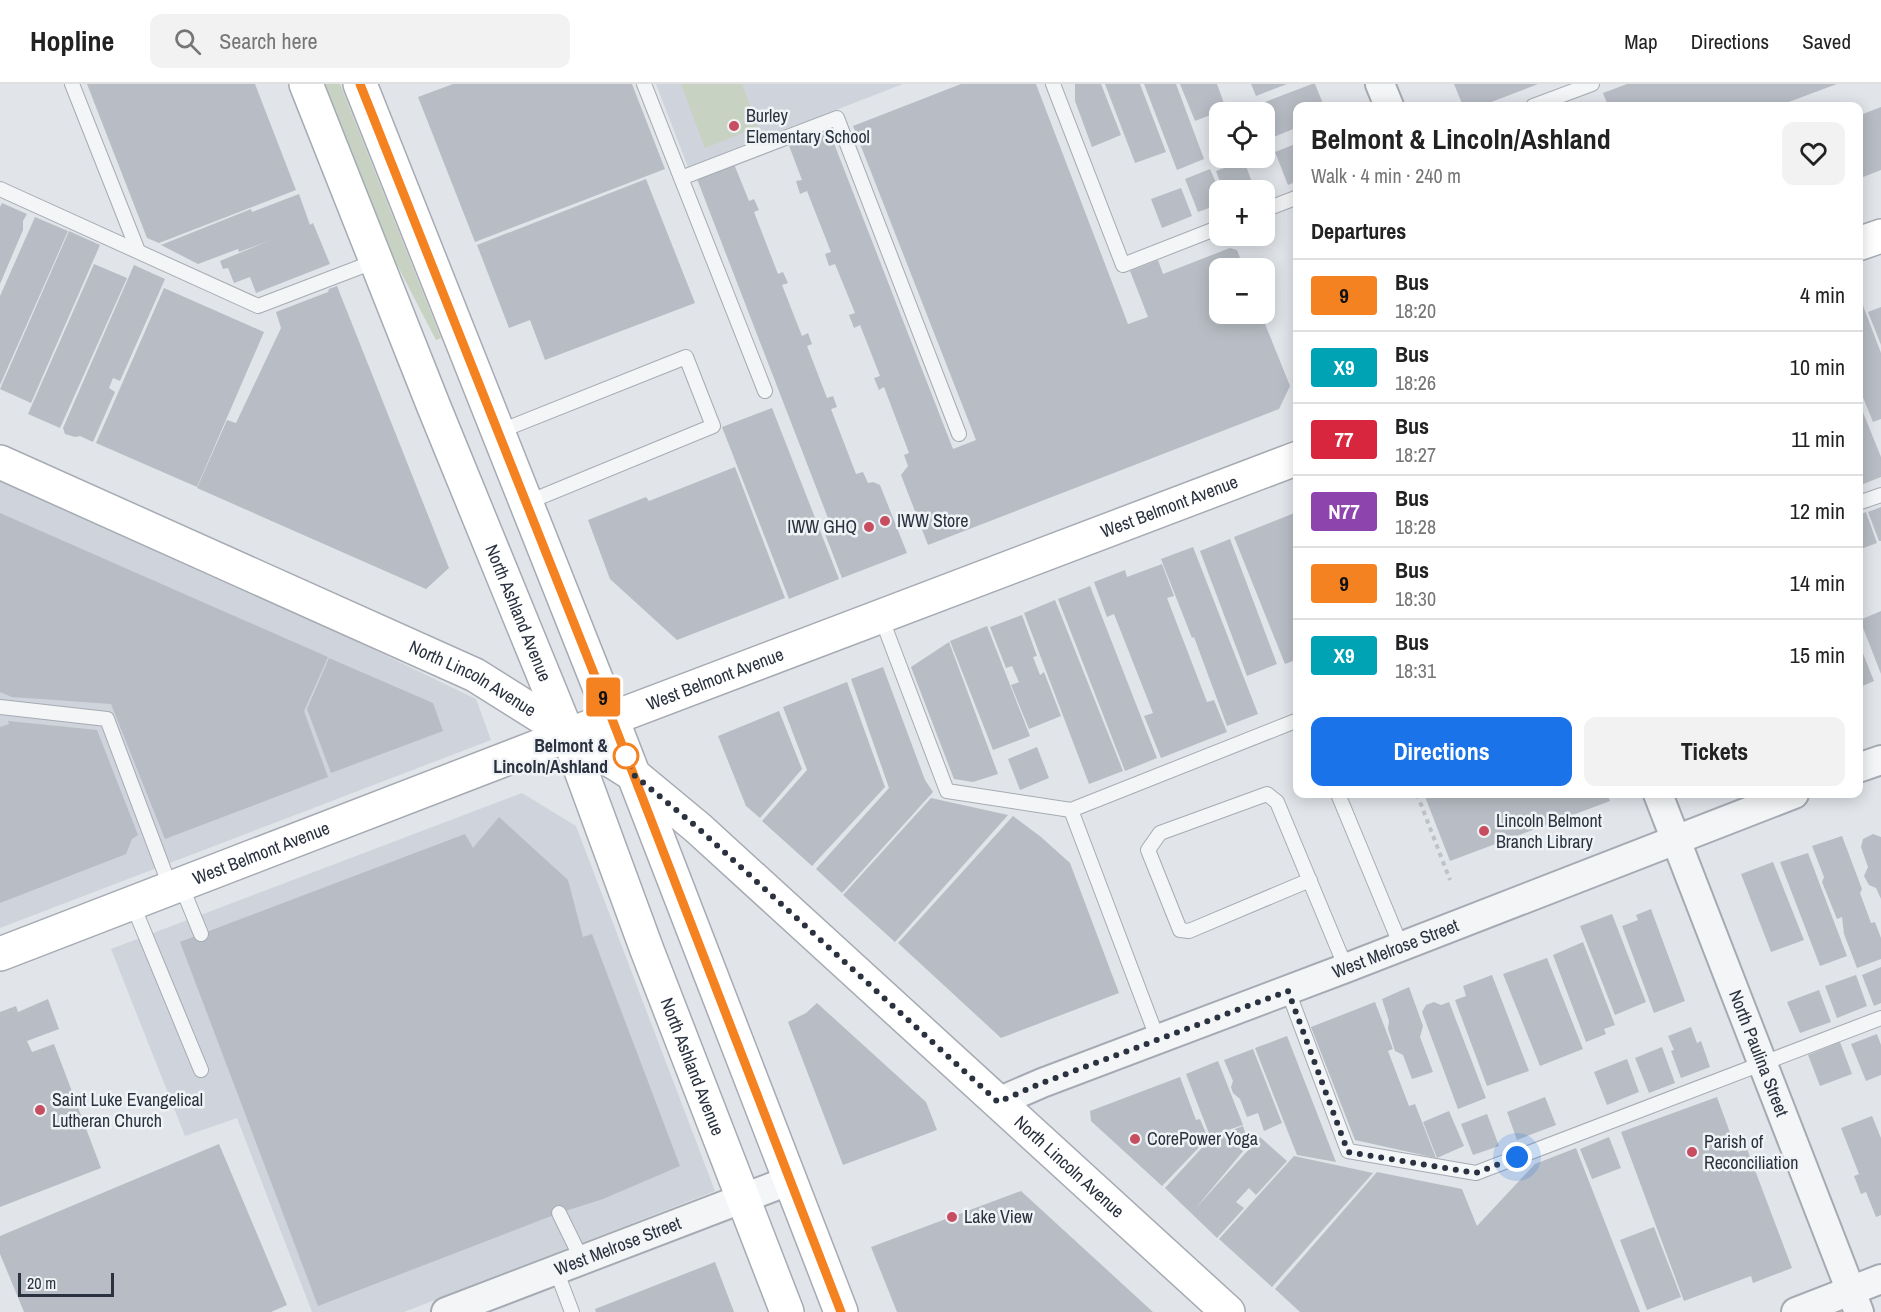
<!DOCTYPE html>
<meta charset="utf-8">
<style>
:root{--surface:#fff;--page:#f2f2f2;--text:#222;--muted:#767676;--line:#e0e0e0;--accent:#1a73e8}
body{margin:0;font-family:"Archivo Narrow",sans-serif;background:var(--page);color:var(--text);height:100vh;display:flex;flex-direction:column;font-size:22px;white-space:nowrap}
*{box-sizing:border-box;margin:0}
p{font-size:20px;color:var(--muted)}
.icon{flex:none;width:33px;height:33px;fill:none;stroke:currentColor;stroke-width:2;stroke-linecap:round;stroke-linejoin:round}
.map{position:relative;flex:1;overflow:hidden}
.panel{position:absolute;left:1293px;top:18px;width:570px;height:696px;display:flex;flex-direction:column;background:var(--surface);border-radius:12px;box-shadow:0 3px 15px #0003}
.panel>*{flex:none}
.badge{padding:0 12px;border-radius:4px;font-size:21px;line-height:39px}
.controls{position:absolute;left:1209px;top:18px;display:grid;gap:12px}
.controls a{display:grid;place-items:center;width:66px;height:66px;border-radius:12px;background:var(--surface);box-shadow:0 3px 15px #0003;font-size:30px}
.scale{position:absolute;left:18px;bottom:15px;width:96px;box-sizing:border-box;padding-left:6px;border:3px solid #2a3240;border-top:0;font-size:16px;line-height:21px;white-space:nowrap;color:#2a3240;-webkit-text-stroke:4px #f0f3f6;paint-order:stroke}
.you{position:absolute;width:30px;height:30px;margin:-15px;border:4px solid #fff;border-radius:50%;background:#1a73e8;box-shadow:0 0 0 9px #1a73e833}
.map>.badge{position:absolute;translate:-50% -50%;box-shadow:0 0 0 3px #fff}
h2{padding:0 18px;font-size:22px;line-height:54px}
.round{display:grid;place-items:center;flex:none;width:63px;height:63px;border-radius:12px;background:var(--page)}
.head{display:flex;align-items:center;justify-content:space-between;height:102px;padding:0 18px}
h1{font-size:28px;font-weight:800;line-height:45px}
.primary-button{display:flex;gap:12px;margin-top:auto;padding:12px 18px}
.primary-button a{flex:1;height:69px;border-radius:12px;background:var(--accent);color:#fff;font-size:24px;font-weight:800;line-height:69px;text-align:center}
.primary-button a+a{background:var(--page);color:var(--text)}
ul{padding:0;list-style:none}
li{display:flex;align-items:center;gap:18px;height:72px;padding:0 18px;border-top:2px solid var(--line)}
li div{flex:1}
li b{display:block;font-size:22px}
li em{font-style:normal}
li .badge{min-width:66px;font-weight:700;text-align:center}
header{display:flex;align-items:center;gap:36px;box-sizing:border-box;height:84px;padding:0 30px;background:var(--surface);border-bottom:2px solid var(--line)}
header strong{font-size:28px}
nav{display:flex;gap:33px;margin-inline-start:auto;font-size:21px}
.search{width:420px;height:54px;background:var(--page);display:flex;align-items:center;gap:15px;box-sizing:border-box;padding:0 21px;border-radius:12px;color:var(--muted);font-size:22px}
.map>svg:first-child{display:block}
.built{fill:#cfd3db}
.green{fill:#c7d2c2}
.building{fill:#b8bdc5}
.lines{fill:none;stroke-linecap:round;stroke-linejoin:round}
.lane-casing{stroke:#a6abb3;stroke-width:16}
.street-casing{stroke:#a6abb3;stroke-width:32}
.secondary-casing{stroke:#a6abb3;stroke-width:36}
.path{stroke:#bfc2c7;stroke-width:4;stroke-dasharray:4.5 4.5;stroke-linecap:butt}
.lane{stroke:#f3f5f7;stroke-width:14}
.street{stroke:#f3f5f7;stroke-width:28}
.secondary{stroke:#fff;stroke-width:33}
.line-casing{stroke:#fff;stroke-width:14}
.line{stroke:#f58220;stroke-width:9}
.walk{stroke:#2a3240;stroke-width:6;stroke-dasharray:0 10.8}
.poi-dot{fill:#c74d61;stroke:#f0f3f6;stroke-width:2}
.stop-dot{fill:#fff;stroke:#f58220;stroke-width:3}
.labels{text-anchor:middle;stroke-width:5;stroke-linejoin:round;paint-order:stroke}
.poi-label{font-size:18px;fill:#2a3240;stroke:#f0f3f6;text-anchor:start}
.street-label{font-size:18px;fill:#2a3240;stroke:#f0f3f6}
.stop-label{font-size:18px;font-weight:bold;fill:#2a3240;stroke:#f0f3f6;text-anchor:end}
</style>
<header>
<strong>Hopline</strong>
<div class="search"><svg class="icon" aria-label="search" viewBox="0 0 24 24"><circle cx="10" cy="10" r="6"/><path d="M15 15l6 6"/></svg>Search here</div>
<nav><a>Map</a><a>Directions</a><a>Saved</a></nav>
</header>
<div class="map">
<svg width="1881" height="1228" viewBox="0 0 1881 1228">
<rect width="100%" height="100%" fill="#e1e4e9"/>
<g class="built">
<polygon points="656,0 903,0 688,83"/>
<polygon points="0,385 476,615 491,656 0,844"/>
<polygon points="522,709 576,742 715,1107 404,1228 312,1228 237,1034 185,1052 111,865"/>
</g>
<g class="green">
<polygon points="324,0 340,0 441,254 436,256 393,173"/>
<polygon points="681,0 742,0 758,43 705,64"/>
</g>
<g class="building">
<polygon points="87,0 255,0 296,106 159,159 147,154"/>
<polygon points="453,0 632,0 665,85 475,158 418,13"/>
<polygon points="961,0 1036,0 1128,240 1148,233 1130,187 1158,176 1163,190 1230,164 1237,166 1244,184 1220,184 1220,230 1261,230 1290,302 1279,325 928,461 901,391 908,382 904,371 909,369 884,303 879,306 874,294 880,292 860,241 854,244 849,231 855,229 835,180 829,182 825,170 831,168 807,107 800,110 796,97 802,96 788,59 828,44 953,365 976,356 853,42"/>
<polygon points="1075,0 1101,0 1121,51 1092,63 1075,17"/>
<polygon points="1105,0 1140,0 1166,68 1135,79"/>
<polygon points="1144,0 1176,0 1204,75 1177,86"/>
<polygon points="1180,0 1217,0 1226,25 1195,37"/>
<polygon points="1251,0 1287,0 1256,12"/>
<polygon points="1312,0 1315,0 1324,22 1298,22 1298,43 1266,56 1264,28 1255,28 1252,23"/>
<polygon points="1454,0 1538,0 1481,22 1463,22"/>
<polygon points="1627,0 1837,0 1778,22 1608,22 1603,9"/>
<polygon points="1881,23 1881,86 1858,95 1858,32"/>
<polygon points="1298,59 1298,97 1288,101 1275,68"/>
<polygon points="1244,77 1255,106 1223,106 1216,87"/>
<polygon points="734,80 749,117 754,115 759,126 754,128 778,190 783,188 788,199 782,201 802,252 808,249 812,260 807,262 827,314 833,312 837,323 831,325 856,390 863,388 868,399 873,398 880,401 907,469 842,494 825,450 833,447 697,95"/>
<polygon points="1210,85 1220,108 1220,120 1198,128 1185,95"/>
<polygon points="646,95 695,219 545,276 530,236 509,244 477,161"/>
<polygon points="1181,104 1192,132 1162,144 1151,115"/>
<polygon points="299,110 310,141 313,139 330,180 256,209 250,193 234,199 228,184 223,185 220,177 271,156 239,168 238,165 198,180 161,161 251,125 252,128"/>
<polygon points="2,119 27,130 23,137 23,146 0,200 0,123"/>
<polygon points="35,133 68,147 0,301 0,212"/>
<polygon points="69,147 100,161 31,319 0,305"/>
<polygon points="94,180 127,194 60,344 28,330"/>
<polygon points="134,181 165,195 120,297 113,294 109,304 115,308 93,358 80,352 75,353 65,350 63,344"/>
<polygon points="337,202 449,484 426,505 197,404 227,336 236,339 281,244 276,228 328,208 329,205"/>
<polygon points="164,204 264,248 197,403 96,359"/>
<polygon points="1859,211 1881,269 1881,335 1873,338 1858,301"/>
<polygon points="1881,223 1881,261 1868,228"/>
<polygon points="1858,316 1881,373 1881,393 1858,402"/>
<polygon points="772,324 839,495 789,515 722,343"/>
<polygon points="735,383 785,514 677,556 610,495 588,436 646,413 649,417"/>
<polygon points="1881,423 1881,457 1879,457 1868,428"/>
<polygon points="1297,428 1298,575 1285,580 1234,453"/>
<polygon points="1866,428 1877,459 1858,466 1858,431"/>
<polygon points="0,429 328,573 304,627 328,693 165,755 111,620 12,613 0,608"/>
<polygon points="1230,455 1277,580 1247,592 1200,467"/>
<polygon points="1193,463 1258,630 1227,642 1194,553 1192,554 1161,475"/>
<polygon points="1162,480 1174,512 1167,514 1207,618 1214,616 1227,648 1161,674 1144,632 1153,629 1114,530 1107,533 1094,498 1125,486 1127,493"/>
<polygon points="1090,502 1157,674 1125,687 1058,515"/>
<polygon points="1055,516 1123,687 1089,700 1024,529"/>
<polygon points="1881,527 1881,590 1860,536"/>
<polygon points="1022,531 1037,572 1033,573 1040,591 1044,588 1061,632 1029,645 1011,601 1019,598 1012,582 1006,584 990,543"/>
<polygon points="987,542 1030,652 993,666 950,557"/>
<polygon points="1858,557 1874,597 1858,604"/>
<polygon points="949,558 998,690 973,698 954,695 911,583"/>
<polygon points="329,574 433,619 443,647 331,689 307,625"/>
<polygon points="883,583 925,696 933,708 842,809 816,785 889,704 851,595"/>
<polygon points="847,598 885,703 812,782 762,737 807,686 783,623"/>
<polygon points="779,627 802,685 760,734 746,722 718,652"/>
<polygon points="8,637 97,646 138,751 132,755 126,770 0,819 0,643 9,640"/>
<polygon points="1037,663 1049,694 1020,706 1008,675"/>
<polygon points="1424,710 1607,710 1610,717 1450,777"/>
<polygon points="931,714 1008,731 895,858 843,811"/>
<polygon points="1013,732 1041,753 1070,779 1119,909 1001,954 898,859"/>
<polygon points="499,733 568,796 583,853 592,850 680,1082 603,1115 559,1129 318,1222 180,858 465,750 473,764"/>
<polygon points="1873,750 1881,753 1881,815 1876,804 1869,801 1864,792 1868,783 1861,763 1863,755"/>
<polygon points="1842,752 1862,805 1860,809 1871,839 1875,838 1881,854 1881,875 1857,884 1844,850 1842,833 1837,835 1822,798 1824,793 1812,762"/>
<polygon points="1808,769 1847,872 1820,882 1780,778"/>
<polygon points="1773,778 1804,856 1771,868 1741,790"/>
<polygon points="1651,825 1685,917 1654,929 1622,842 1638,836 1636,831"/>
<polygon points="1612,830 1646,918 1615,931 1580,842"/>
<polygon points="1583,858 1615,941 1604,945 1606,950 1586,958 1553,871"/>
<polygon points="1547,874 1583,965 1540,982 1503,890"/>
<polygon points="1881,883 1881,919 1874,922 1862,891"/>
<polygon points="1492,891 1529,987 1487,1002 1455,916 1466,912 1463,902"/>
<polygon points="1856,891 1867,922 1837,934 1825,902"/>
<polygon points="1409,903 1423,942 1420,953 1433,988 1412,995 1403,971 1395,967 1388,945 1389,937 1382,915"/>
<polygon points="1819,906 1831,938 1800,949 1787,918"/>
<polygon points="48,915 59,945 27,957 32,968 54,960 101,1084 0,1123 0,928 16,922 18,928"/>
<polygon points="1375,918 1393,965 1388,967 1409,1022 1415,1020 1436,1074 1355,1056 1311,943"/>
<polygon points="1434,918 1441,921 1449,918 1486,1014 1458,1025 1422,928 1426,921"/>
<polygon points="817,919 926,1018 937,1046 843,1081 788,938 806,929"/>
<polygon points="1691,943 1697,959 1701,957 1710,983 1681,994 1671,967 1674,966 1668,952"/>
<polygon points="1877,950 1881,961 1881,991 1866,997 1851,960"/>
<polygon points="1287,952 1336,1078 1297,1071 1255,964"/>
<polygon points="1840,958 1852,990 1820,1002 1808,971"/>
<polygon points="1662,963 1675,999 1649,1009 1635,974"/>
<polygon points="1253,965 1282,1039 1264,1047 1258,1029 1247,1033 1240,1015 1233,1009 1231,1003 1233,997 1224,976"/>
<polygon points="1627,975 1639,1008 1607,1021 1594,988"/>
<polygon points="1218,977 1243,1041 1210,1052 1186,990"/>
<polygon points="1180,993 1196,1036 1200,1035 1208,1054 1162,1102 1091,1037 1090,1027"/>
<polygon points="1545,1013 1556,1041 1517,1056 1507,1028"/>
<polygon points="1717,1013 1737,1068 1747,1065 1792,1184 1753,1199 1751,1192 1684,1217 1621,1048"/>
<polygon points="1449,1027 1464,1062 1437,1074 1423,1038"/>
<polygon points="1487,1030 1499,1062 1473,1071 1461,1040"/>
<polygon points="1872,1032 1881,1054 1881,1131 1876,1133 1866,1108 1861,1110 1854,1092 1859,1090 1841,1044"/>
<polygon points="1243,1042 1249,1060 1195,1125 1260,1053 1287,1077 1256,1111 1249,1104 1236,1118 1244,1124 1217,1154 1165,1104 1211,1054"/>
<polygon points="1609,1053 1621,1084 1592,1095 1580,1065"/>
<polygon points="219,1060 287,1221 271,1228 24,1228 0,1170 0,1152"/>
<polygon points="1576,1064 1640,1228 1300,1228 1275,1205 1377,1088 1462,1105 1477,1142 1535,1080"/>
<polygon points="1294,1072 1373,1089 1272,1203 1219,1155"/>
<polygon points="1021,1107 1153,1228 897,1228 871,1163"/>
<polygon points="1654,1143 1681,1213 1647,1226 1620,1156"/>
<polygon points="715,1178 734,1228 596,1228 595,1225"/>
</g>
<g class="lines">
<defs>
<g id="lane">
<polyline points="72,0 138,167"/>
<polyline points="644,0 765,307"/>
<polyline points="1053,0 1123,181 1220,143"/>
<polyline points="1533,22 1592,0"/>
<polyline points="681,94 837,34 959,350"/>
<polyline points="0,105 258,222 376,177"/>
<polyline points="1264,126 1298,113"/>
<polyline points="498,348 686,273 713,342 526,419"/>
<polyline points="1858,419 1881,411"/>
<polyline points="881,533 947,707 1071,726 1298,636"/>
<polyline points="0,623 107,635 171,805"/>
<polyline points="1338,710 1401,862"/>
<polyline points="1071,726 1158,956"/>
<polyline points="1310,796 1189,847 1180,846 1148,766 1160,749 1267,710 1277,718 1346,884"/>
<polyline points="181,801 201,850"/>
<polyline points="132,819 201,986"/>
<polyline points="1288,907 1348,1067 1476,1089 1881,934"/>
<polyline points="559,1129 582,1176"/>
<polyline points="556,1186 572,1228"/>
</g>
<g id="street">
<polyline points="1380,0 1389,22"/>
<polyline points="1858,684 1881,676"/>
<path id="s1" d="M 1658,710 L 1859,1228"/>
<path id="s2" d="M 998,1018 L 1042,999 L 1346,884 L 1794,710"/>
<path id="s3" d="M 446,1228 L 791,1096"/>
<polyline points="1796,1228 1881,1195"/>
</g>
<g id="secondary">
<path id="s4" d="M 306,0 L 434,323 L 568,651 L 647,866 L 787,1228"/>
<polyline points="360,0 612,635 841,1228"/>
<polyline points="1858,160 1881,152"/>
<path id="s5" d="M 0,378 L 475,591 L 634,691 L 698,744 L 1228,1228"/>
<path id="s6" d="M 0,870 L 568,651 L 1298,374"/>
</g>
</defs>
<use href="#lane" class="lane-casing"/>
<use href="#street" class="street-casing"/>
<use href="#secondary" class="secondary-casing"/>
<polyline class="path" points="1417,710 1450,796"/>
<use href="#lane" class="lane"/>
<use href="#street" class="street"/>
<use href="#secondary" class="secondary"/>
</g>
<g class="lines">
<defs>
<polyline id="line" points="360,0 612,635 841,1228"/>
</defs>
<use href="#line" class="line-casing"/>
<use href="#line" class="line"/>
<polyline class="walk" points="626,672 634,691 698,744 998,1018 1042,999 1288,907 1348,1068 1476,1089 1517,1073"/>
</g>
<g class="poi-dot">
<circle cx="734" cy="42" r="6"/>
<circle cx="885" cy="437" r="6"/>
<circle cx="869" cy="443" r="6"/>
<circle cx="1484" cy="747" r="6"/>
<circle cx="40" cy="1026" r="6"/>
<circle cx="1135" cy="1055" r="6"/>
<circle cx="1692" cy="1068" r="6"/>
<circle cx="952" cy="1133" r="6"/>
</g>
<circle class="stop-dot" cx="626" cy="672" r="12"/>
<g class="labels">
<g class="poi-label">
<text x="746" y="38">Burley<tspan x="746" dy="21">Elementary School</tspan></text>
<text x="897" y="443">IWW Store</text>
<text x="857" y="449" text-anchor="end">IWW GHQ</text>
<text x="1496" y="743">Lincoln Belmont<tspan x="1496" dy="21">Branch Library</tspan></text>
<text x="52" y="1022">Saint Luke Evangelical<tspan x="52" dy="21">Lutheran Church</tspan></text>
<text x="1147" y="1061">CorePower Yoga</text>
<text x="1704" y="1064">Parish of<tspan x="1704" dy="21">Reconciliation</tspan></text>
<text x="964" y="1139">Lake View</text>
</g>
<g class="street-label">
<text dy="6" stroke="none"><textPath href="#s6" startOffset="1252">West Belmont Avenue</textPath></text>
<text dy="6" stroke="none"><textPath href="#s4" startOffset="570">North Ashland Avenue</textPath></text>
<text dy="6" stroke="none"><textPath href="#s6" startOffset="766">West Belmont Avenue</textPath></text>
<text dy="6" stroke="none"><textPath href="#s5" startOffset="520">North Lincoln Avenue</textPath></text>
<text dy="6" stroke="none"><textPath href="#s6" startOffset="280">West Belmont Avenue</textPath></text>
<text dy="6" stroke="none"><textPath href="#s2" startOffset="426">West Melrose Street</textPath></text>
<text dy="6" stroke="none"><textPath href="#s1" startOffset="278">North Paulina Street</textPath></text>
<text dy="6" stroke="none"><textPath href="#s4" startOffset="1056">North Ashland Avenue</textPath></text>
<text dy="6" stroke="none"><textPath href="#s5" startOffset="1294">North Lincoln Avenue</textPath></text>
<text dy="6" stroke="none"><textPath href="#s3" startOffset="184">West Melrose Street</textPath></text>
</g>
<g class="stop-label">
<text x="608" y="668">Belmont &amp;<tspan x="608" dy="21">Lincoln/Ashland</tspan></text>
</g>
</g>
</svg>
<div class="controls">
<a><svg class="icon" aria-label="locate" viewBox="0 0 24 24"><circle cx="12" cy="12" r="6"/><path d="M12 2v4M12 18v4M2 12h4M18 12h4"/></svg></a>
<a>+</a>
<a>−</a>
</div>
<div class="scale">20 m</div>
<div class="you" style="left:1517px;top:1073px"></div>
<b class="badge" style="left:603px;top:613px;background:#f58220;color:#111">9</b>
<section class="panel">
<div class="head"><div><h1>Belmont &amp; Lincoln/Ashland</h1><p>Walk · 4 min · 240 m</p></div><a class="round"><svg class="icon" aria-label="heart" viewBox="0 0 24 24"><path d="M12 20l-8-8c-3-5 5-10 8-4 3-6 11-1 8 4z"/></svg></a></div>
<h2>Departures</h2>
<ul>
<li><span class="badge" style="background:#f58220;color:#111">9</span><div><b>Bus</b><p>18:20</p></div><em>4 min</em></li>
<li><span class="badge" style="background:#00a3b4;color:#fff">X9</span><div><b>Bus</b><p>18:26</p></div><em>10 min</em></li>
<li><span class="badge" style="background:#d7263d;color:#fff">77</span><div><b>Bus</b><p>18:27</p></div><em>11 min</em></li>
<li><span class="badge" style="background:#8e44ad;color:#fff">N77</span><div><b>Bus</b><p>18:28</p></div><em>12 min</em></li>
<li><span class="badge" style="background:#f58220;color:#111">9</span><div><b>Bus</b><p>18:30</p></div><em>14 min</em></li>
<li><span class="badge" style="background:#00a3b4;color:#fff">X9</span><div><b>Bus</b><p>18:31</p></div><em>15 min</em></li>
</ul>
<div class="primary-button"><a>Directions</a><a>Tickets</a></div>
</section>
</div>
